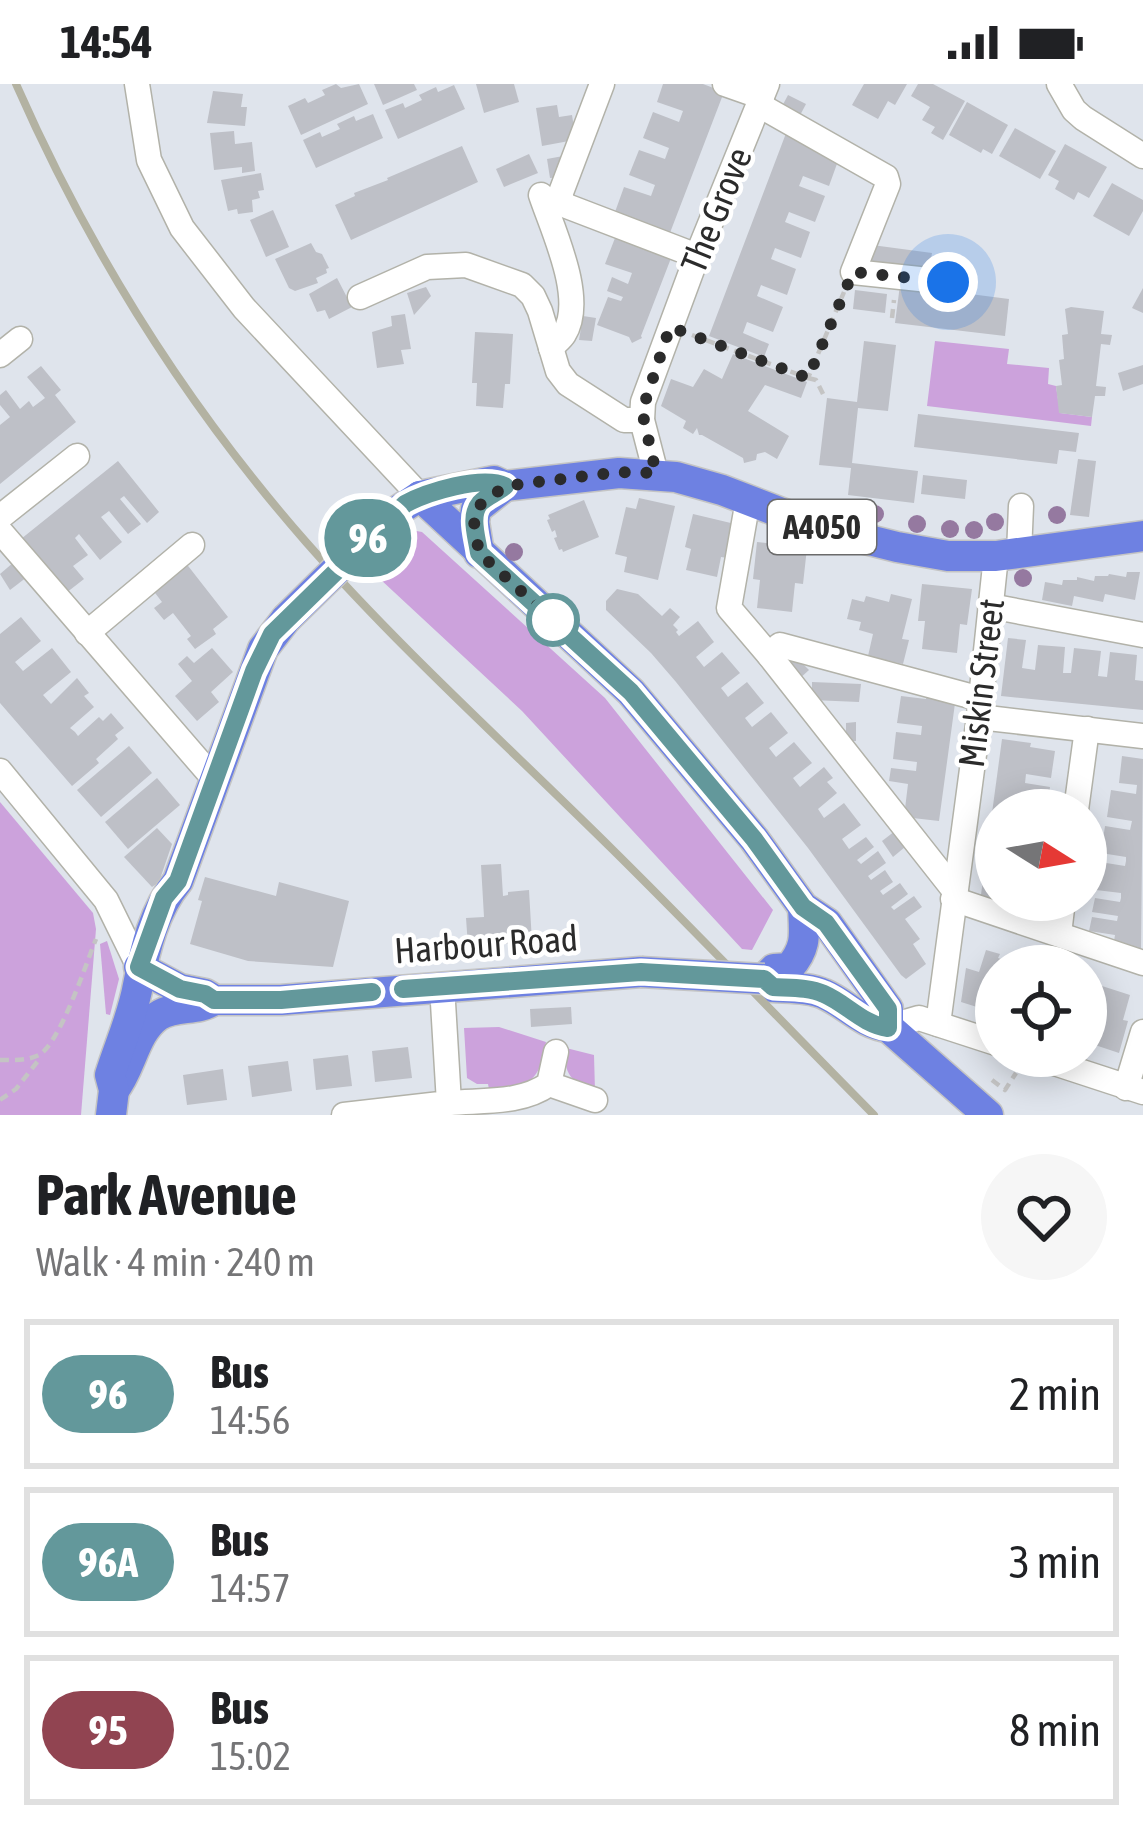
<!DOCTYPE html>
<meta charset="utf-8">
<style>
:root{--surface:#fff;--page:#f6f6f6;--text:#202124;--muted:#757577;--line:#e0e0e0}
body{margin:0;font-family:"Asap Condensed",sans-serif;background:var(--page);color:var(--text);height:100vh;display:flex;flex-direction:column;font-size:45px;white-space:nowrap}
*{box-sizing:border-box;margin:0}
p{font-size:39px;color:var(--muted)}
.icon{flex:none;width:66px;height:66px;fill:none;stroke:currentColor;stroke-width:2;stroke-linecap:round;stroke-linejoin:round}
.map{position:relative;height:1031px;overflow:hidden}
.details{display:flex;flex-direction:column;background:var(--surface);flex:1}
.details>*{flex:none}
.badge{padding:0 24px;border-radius:39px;font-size:42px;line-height:78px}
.needle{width:78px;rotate:101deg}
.tools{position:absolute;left:975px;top:705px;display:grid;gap:24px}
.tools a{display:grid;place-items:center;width:132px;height:132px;border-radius:50%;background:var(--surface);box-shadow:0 6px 30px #0003;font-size:60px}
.you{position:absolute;width:60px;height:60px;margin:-30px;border:9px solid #fff;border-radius:50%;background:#1a73e8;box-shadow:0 0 0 18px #1a73e833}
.map>.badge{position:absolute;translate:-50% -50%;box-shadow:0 0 0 6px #fff}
.round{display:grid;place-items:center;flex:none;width:126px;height:126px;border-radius:63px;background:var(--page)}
.headline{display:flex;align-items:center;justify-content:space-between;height:204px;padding:0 36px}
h1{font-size:57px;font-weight:700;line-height:90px}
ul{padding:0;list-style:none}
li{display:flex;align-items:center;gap:36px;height:150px;margin:0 24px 18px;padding:0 12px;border:6px solid var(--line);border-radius:0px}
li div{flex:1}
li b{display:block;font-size:45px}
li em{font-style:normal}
li .badge{min-width:132px;font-weight:700;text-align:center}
.status{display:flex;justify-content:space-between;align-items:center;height:84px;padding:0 60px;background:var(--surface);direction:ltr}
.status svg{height:33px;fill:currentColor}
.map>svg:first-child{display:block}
.green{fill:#cca2dc}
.building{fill:#bec0c7}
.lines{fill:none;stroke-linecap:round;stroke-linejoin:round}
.minor-casing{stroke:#b2b2a9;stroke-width:27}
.major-casing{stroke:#c4c4c4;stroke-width:33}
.path{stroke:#c4c4c4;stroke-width:4.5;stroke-dasharray:9 6;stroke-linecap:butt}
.minor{stroke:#fff;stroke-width:24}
.major{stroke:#6e81e2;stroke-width:30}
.rail{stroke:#b3b2a2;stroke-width:8}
.major-bridge-casing{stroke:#c4c4c4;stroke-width:33;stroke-linecap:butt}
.major-bridge{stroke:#6e81e2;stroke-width:30}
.tree{fill:#9579a0}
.line-casing{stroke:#fff;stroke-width:27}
.line{stroke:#63989b;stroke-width:18}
.walk{stroke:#2b2b2b;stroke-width:12;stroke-dasharray:0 21.6}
.stop-dot{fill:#fff;stroke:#63989b;stroke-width:6}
.labels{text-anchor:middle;stroke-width:9;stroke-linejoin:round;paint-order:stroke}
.shield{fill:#fff;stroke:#6b6b6b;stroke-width:3}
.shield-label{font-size:33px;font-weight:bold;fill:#2b2b2b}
.street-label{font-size:36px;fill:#2b2b2b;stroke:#fff}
</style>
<div class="status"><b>14:54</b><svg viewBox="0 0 49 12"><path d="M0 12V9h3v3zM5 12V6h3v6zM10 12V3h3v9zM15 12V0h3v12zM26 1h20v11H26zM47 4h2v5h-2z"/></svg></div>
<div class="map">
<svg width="1143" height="1031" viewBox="0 0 1143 1031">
<rect width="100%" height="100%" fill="#dfe4ec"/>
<g class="green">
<polygon points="935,257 1009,265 1007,280 1049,284 1048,300 1056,302 1060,329 1092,333 1091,342 927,322"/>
<polygon points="406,445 422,448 605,614 773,826 752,866 742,865 522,627 366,482"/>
<polygon points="0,718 93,829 96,845 81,1031 0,1031"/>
<polygon points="107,857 119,895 110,931 106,930 100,860"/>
<path d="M 499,943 L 546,958 C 539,1001 529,1001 489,1005 L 488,1000 L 477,1000 L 467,994 L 464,944 Z"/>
<path d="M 566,964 L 594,971 L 595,1007 C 571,998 563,990 566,964 Z"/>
</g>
<g class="building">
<polygon points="336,0 341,4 359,0 368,20 301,51 288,22 305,14 308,19 325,11 322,6"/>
<polygon points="374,0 414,0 417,6 383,21"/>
<polygon points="476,0 514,0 519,18 484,29"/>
<polygon points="663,0 703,0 724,8 668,154 615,128 624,103 651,112 655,101 629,91 639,66 665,75 669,64 643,54 653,28 679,38 683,27 657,18"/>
<polygon points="864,0 907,0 895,21 888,17 878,35 852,21"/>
<polygon points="918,0 933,0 965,17 943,56 931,49 935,43 922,36 930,23 911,12"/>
<polygon points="454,1 465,25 398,55 385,26 403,19 405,24 422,16 419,11 436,3 438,8"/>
<polygon points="213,7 243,10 241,23 247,23 245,42 207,39"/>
<polygon points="788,11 806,20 797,37 779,28"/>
<polygon points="967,18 1008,41 992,70 983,65 981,69 949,51"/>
<polygon points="557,21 559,33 572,31 575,50 568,51 569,57 542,62 536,24"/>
<polygon points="373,30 383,54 316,84 303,56 320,48 322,53 340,45 337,40 354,32 356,37"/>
<polygon points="788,44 815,59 813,66 838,77 829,102 803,92 799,102 825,112 815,138 789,128 785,138 810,148 801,174 775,164 771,175 796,185 787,211 761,201 757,212 783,223 773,248 747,238 743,249 769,260 764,273 709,252"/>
<polygon points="1015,44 1056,67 1040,95 999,72"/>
<polygon points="234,47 235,60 252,58 255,87 242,89 242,83 214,86 210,49"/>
<polygon points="1065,60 1107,83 1089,114 1078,108 1074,116 1055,105 1059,97 1048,91"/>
<polygon points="462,62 478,98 351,156 335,121 355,112 354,109 388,96 387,94"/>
<polygon points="529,70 538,89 504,103 496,85"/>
<polygon points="563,72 562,93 550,94 547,75"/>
<polygon points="261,89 264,106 258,107 260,114 252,116 253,128 238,130 237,125 228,127 221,96"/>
<polygon points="1112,99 1143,116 1143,127 1129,152 1093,132"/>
<polygon points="273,126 289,163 266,173 250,136"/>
<polygon points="615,154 641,164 644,158 673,169 641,252 642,254 632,259 629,253 597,241 608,213 621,217 623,213 607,207 612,193 628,200 632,189 605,180"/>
<polygon points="311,159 316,168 322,170 329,184 326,185 327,189 316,194 318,199 295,207 289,204 275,175"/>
<polygon points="872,161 932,169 929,188 870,180"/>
<polygon points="337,194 352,223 329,235 325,226 317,228 309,210"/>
<polygon points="900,201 1009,215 1005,252 895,239"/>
<polygon points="426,203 431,212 414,231 407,209"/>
<polygon points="1143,204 1143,229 1132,224"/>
<polygon points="855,206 887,210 885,229 853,225"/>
<polygon points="1071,223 1104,227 1101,250 1112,251 1110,261 1101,260 1096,302 1106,303 1105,312 1095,312 1092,333 1059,329 1056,302 1062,301 1059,276 1064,275 1062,251 1068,250 1065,225"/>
<polygon points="405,230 411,265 401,266 404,280 377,284 372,248 392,242 391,232"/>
<polygon points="583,232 596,234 592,257 579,256"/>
<polygon points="475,248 513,250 510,300 505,300 503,324 476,322 477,299 472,299"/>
<polygon points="864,257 896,261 888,327 858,324 852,379 918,387 914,419 848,411 851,384 819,381 827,314 857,318"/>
<polygon points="733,270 807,298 801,314 765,301 748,327 789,352 777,375 765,368 757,370 756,376 744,379 743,374 702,351 699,351 697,344 693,350 683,344 686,337 661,322 671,295 693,303 704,285 722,295"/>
<polygon points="1143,281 1143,300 1123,307 1118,289"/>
<polygon points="41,282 61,306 55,311 76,338 0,400 0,341 10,333 0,321 0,311 6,306 20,325 29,317 33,323 45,314 27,293"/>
<polygon points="918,330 1079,349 1076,368 1059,366 1057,380 914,363"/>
<polygon points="1078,375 1096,377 1089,433 1070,431"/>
<polygon points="118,377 159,428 147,439 124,412 120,415 141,440 128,450 109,427 101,433 122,458 100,476 79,450 75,454 88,471 73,482 84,495 66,509 21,455"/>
<polygon points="923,391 967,396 965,415 921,410"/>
<polygon points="639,414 675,422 658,496 624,488 627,473 615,470 626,423 636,425"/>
<polygon points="584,416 599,453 563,468 562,465 559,466 554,454 557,453 555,446 552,448 547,436 550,435 548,431"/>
<polygon points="693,430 735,440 728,474 721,473 717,493 686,486 691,465 685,463"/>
<polygon points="757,458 807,464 803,500 795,499 792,528 757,524 760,496 753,495"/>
<polygon points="14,478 27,493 10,506 0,490"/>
<polygon points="185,478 228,533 213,545 216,550 195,565 187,555 191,552 173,529 164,536 154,524 162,518 152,505"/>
<polygon points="1127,488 1140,488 1135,516 1105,510 1103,518 1074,512 1072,522 1042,516 1045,498 1062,501 1063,496 1077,496 1077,493 1094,497 1095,492 1108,492 1109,490 1126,493"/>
<polygon points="922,500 972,505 967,541 960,540 957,569 922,565 925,537 918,537"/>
<polygon points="617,505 638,510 662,532 670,524 680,533 673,541 678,546 676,548 679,552 698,537 714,558 696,573 704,583 722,568 740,589 721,604 725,609 728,613 747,598 764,619 745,634 752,643 771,628 788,649 769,664 776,673 794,658 812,679 793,694 800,703 824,683 833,694 827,698 837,709 818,725 824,734 844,719 861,741 842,755 849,765 866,753 874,763 857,776 861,780 878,767 886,779 868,792 871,796 885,786 893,798 880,807 883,811 900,799 908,810 891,823 894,826 914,812 922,823 905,835 920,855 913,860 926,880 906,895 901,891 808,764 676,598 651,569 606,526 606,517"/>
<polygon points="891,510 912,515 902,555 909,556 903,580 868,572 873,550 859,546 861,538 847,535 852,515 864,518 866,512 889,518"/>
<polygon points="21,533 41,557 15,578 23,587 52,564 71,588 43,611 51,620 77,594 89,609 84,612 94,623 70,644 75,648 78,652 99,633 103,637 111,629 124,644 115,651 118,655 96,675 99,679 72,702 0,619 0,550"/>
<polygon points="1008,554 1026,556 1022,584 1035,586 1038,561 1065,563 1063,589 1071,589 1074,564 1101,567 1098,592 1107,593 1110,568 1137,571 1135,596 1143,597 1143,626 1001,612"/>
<polygon points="212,564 233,588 211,608 219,618 197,637 175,612 192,597 178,580 187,572 194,579"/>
<polygon points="796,573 809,586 798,596 786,583"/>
<polygon points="812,598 861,600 859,618 812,616"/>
<polygon points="927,606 956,612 939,737 904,733 908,700 889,697 891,684 916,687 917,678 893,675 896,648 921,651 922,642 897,639 901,612 926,615"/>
<polygon points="856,638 856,657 846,657 846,639"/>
<polygon points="1002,655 1031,659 1030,663 1055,667 1051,694 1026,690 1025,699 1050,703 1047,726 996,726 996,816 1010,816 1008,828 980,818"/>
<polygon points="129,662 152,689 101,733 77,706"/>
<polygon points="1122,672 1143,675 1141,867 1113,863 1115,851 1089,847 1092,833 1117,837 1118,832 1092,828 1095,814 1120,818 1121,814 1121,809 1096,806 1100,778 1125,782 1126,777 1126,773 1101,769 1105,742 1130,746 1132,737 1107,733 1111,706 1136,710 1137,701 1119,699"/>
<polygon points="157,694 180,721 128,765 105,738"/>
<polygon points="157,744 172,760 159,798 152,803 124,773"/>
<polygon points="899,744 911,758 893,773 882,757"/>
<polygon points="501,780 503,812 508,811 508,808 529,806 532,858 468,862 466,834 484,833 481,781"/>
<polygon points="205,793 276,812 279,798 349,817 333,883 248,877 190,860 202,817 198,816"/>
<polygon points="986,866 1000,870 998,874 1019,881 996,882 996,929 961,918 966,884 979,888"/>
<polygon points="1102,902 1130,911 1123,936 1128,937 1119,969 1086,958 1086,924 1096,927"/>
<polygon points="571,923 572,940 531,943 530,925"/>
<polygon points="408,963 412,994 375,998 372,967"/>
<polygon points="348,971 352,1002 316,1006 313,975"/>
<polygon points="288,977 292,1007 252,1013 248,982"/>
<polygon points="223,985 227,1016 187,1021 183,991"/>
</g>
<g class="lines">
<defs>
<g id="minor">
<polyline points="137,0 149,76 182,144 244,224 420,412"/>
<polyline points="602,0 560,111 564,121 697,172"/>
<polyline points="725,0 762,13"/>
<polyline points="1059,0 1074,26 1083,34 1143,72"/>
<polyline points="759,21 886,93 888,100 853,188 948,198"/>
<path d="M 541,111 C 553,147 586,215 564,250 C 561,255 555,259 551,264"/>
<polyline points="360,213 427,183 466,181 522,201 533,212 540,227 558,287 568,300 624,336 642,336"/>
<polyline points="0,271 20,255"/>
<polyline points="656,390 642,336 643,318 697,172 767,0"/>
<polyline points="748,416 729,524 769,571 954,806"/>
<polyline points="0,433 77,372"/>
<polyline points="0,447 215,696"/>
<polyline points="1019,469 1021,422"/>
<polyline points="990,522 1143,551"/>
<polyline points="87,549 192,461"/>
<polyline points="769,571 780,561 981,615"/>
<polyline points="979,633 1143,652"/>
<polyline points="0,687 106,816 139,883"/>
<polyline points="1076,726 1087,645"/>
<polyline points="953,815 1143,879"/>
<polyline points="1059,850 1063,816"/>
<polyline points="938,940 979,633 996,472"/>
<polyline points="888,943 919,934 996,959"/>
<polyline points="1033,972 1143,1008"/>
<polyline points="549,1000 595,1016"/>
<polyline points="1126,1004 1143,948"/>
<path d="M 449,1019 C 483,1016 521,1020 549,1000 L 556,968"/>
<polyline points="344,1031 449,1019 442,902"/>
</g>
<g id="major">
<polyline points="420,412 631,608 754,755 803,823 827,839 888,925 888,943"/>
<polyline points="393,430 420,412 494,397 505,402 619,389 676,393 722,406 792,433 841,449 897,463 948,472 996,472 1143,452"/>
<polyline points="479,469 474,438 476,425 505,402"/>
<path d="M 803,823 C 804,849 808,863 789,884 L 774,885 L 764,895 L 773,903 C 789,904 809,903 824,910 C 847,920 862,940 888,943"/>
<polyline points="139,883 180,905 205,910 210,913"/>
<polyline points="888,943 988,1031"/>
<path d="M 114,1006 C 132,984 134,949 158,932 C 176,920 197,928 214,916 L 281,916 L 641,888"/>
<path d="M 111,1031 L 114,1006 L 110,991 C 119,962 133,931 138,901 C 145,865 154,826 178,797 L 263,565 L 286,535"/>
</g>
</defs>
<use href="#minor" class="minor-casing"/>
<use href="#major" class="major-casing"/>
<g class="path">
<polyline points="892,234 894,216"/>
<polyline points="692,251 808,294 844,208"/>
<polyline points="808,294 816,296 824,312"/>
<path d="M 0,976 C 13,976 27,977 39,971 C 60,959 86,880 96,855"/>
<polyline points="992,996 1005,1006 1016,989"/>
<polyline points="0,1016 16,1005 41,973"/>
</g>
<use href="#minor" class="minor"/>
<use href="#major" class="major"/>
<path class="rail" d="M 16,0 C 89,166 186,321 306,458 C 402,567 510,664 613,766 C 701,853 787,943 874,1031"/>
<defs>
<g id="major-bridge">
<polyline points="286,535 393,430"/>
<polyline points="641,888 764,895"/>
</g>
</defs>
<use href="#major-bridge" class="major-bridge-casing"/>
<use href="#major-bridge" class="major-bridge"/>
</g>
<g class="tree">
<circle cx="852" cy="426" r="9"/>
<circle cx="875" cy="430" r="9"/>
<circle cx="1057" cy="431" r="9"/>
<circle cx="995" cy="438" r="9"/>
<circle cx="917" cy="440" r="9"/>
<circle cx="950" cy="445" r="9"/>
<circle cx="974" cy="446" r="9"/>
<circle cx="514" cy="468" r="9"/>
<circle cx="1023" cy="494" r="9"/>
</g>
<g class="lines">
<defs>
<path id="line" d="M 372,908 L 281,916 L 214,916 L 205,910 L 180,905 L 139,883 L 164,814 L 178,797 L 254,587 L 272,550 L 405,420 C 427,408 482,391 505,402 C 497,409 487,412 480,419 C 469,432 477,453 479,469 L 631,608 L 754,755 L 803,823 L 826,839 L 888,925 L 888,944 C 862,940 847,920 824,910 C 809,903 790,904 773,903 L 764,895 L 641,888 L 403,905"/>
</defs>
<use href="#line" class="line-casing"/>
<use href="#line" class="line"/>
<polyline class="walk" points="553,536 479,469 474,438 476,424 505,402 619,388 656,389 642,327 670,243 808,294 853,188 948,198"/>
</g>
<circle class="stop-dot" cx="553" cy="536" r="24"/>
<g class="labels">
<rect class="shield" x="768" y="416" width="108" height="54" rx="9"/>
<g class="shield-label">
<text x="822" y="455">A4050</text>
</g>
<g class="street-label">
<text transform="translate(716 126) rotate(-68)" y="13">The Grove</text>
<text transform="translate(981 599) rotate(-83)" y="13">Miskin Street</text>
<text transform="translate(486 860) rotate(-4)" y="13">Harbour Road</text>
</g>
</g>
</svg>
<div class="tools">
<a><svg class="needle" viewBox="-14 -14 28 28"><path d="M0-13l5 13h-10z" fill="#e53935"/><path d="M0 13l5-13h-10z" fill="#757577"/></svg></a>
<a><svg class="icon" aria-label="locate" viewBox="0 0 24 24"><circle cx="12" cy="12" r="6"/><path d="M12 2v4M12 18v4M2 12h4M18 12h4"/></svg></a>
</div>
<div class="you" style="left:948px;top:198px"></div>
<b class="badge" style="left:368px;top:454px;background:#63989b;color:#fff">96</b>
</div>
<section class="details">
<div class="headline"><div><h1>Park Avenue</h1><p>Walk · 4 min · 240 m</p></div><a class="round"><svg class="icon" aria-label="heart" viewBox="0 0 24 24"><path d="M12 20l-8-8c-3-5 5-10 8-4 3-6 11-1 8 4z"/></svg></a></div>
<ul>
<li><span class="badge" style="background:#63989b;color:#fff">96</span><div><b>Bus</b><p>14:56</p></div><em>2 min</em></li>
<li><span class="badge" style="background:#63989b;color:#fff">96A</span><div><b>Bus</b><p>14:57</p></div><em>3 min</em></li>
<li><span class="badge" style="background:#914451;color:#fff">95</span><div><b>Bus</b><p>15:02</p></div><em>8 min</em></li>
</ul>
</section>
